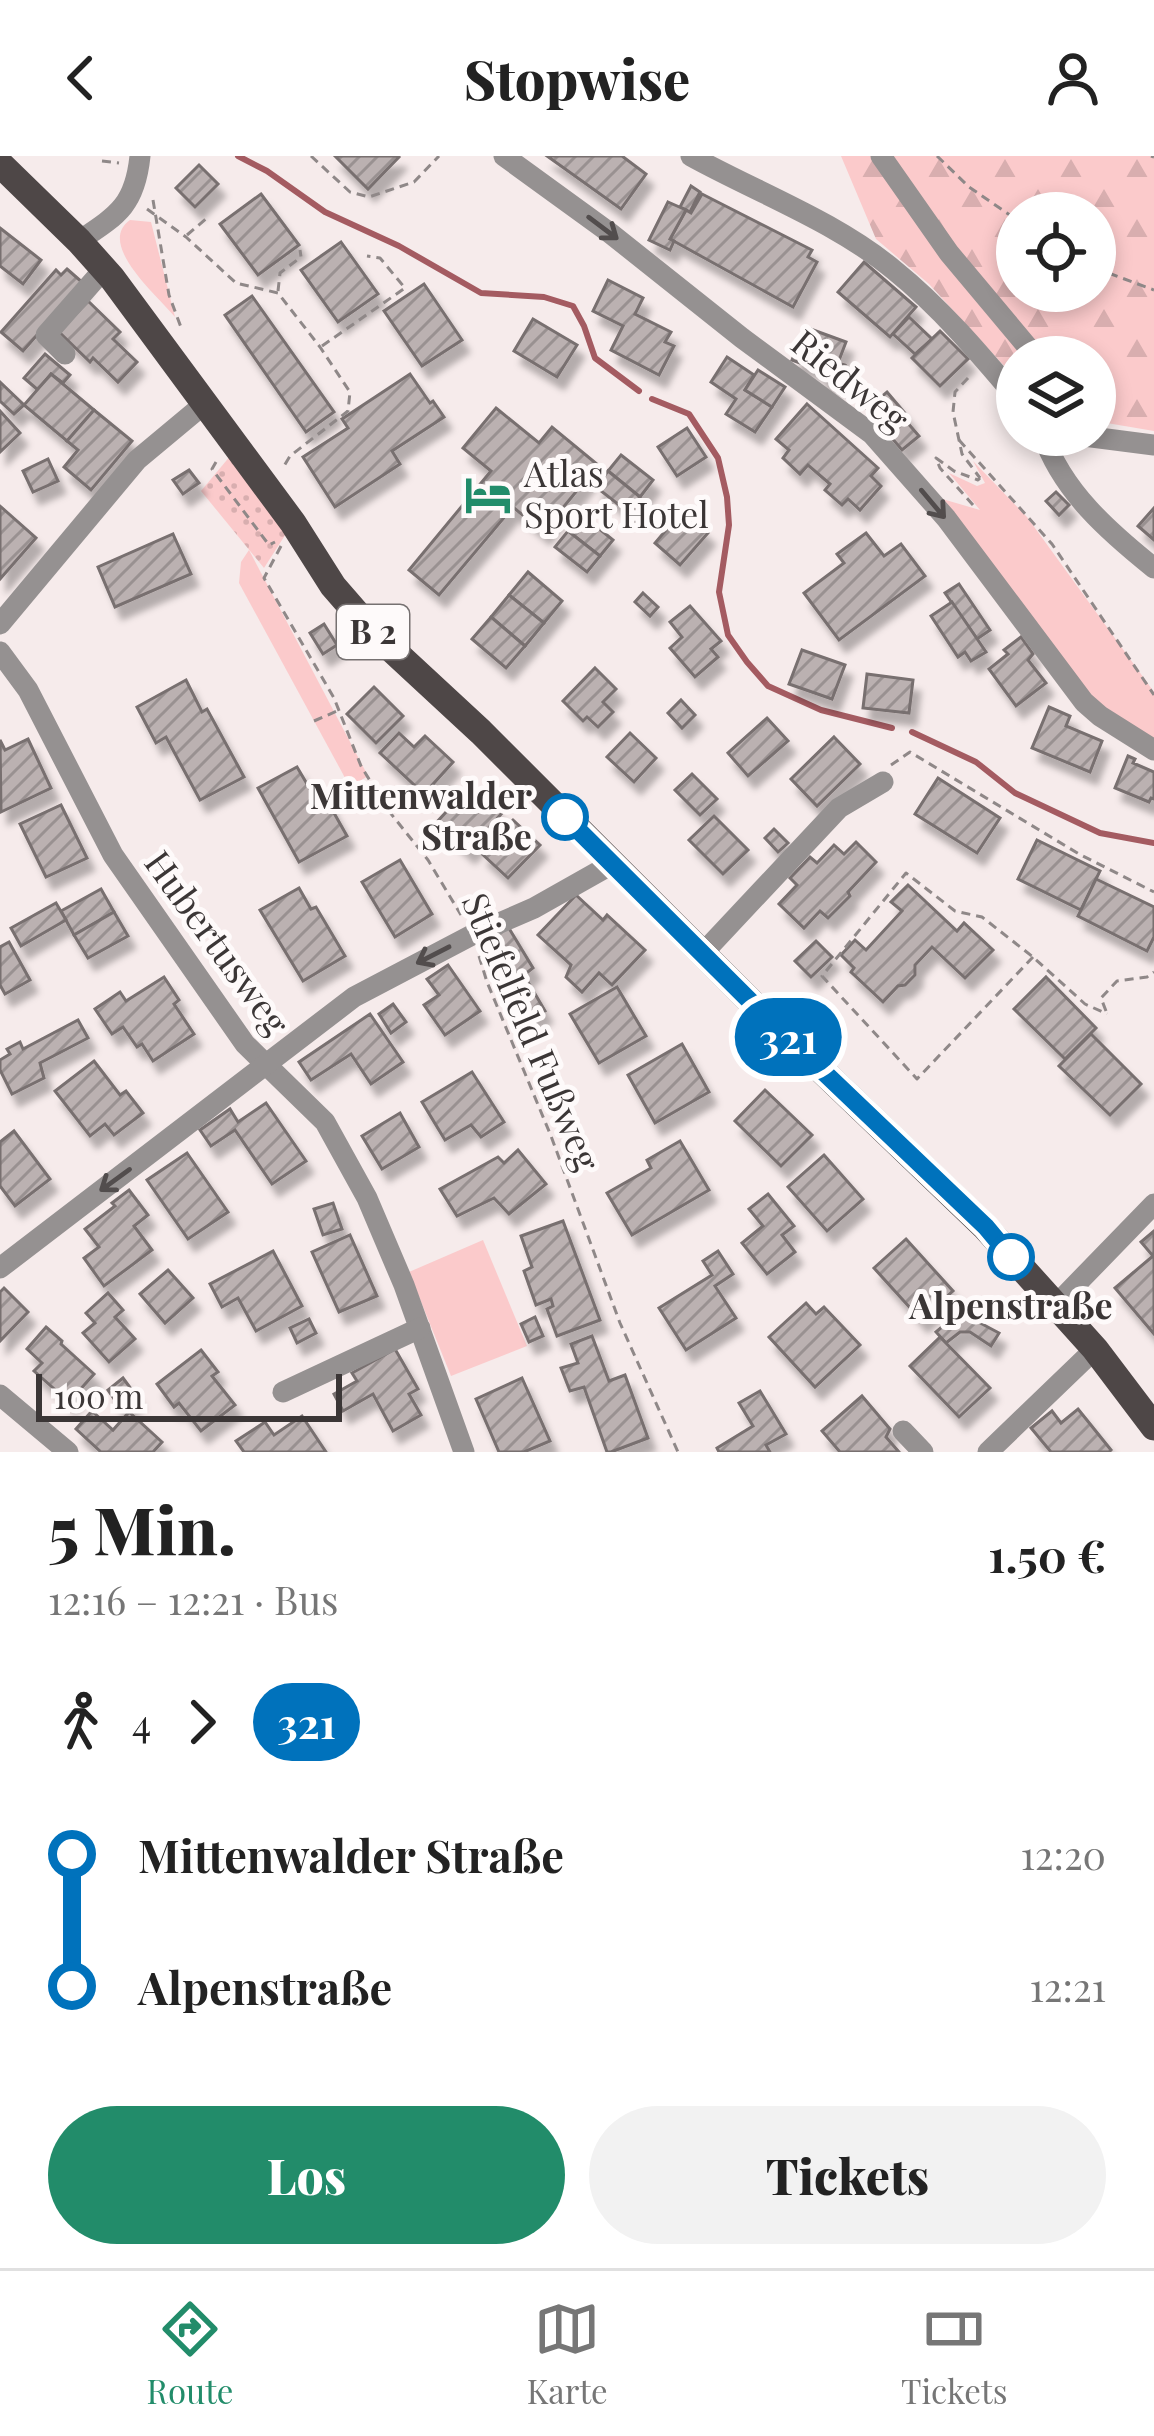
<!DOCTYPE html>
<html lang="de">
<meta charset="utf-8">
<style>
:root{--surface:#fff;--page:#f2f2f2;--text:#222;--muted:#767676;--line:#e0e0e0;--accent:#228c6a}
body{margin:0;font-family:"Playfair Display",serif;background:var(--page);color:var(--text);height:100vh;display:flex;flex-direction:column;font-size:45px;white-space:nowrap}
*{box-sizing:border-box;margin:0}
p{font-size:39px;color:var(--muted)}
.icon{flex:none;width:66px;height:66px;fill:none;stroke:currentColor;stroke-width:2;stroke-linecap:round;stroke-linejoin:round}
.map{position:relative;height:1296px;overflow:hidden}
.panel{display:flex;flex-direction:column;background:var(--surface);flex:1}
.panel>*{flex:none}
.badge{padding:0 24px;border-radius:39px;font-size:42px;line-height:78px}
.fabs{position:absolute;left:996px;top:36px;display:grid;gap:24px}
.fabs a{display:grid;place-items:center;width:120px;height:120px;border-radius:50%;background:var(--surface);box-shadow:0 6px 18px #0003;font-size:60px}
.scale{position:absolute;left:36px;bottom:30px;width:306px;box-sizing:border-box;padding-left:12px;border:6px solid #3b3636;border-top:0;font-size:33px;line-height:42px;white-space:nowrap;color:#3b3636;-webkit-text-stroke:9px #fefafa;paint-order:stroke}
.map>.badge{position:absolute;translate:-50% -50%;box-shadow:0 0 0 6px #fff}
.legs{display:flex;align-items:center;gap:18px;height:132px;padding:0 48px;font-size:39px}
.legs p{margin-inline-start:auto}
.summary{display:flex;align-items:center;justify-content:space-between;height:204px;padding:0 48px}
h1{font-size:66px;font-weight:800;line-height:90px}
.primary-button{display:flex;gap:24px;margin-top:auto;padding:24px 48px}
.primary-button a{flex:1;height:138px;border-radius:72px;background:var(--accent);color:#fff;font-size:48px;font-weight:800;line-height:138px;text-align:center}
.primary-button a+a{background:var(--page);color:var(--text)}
ul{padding:0 48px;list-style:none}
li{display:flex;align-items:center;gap:42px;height:132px;font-size:45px}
li i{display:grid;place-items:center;width:18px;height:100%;margin:0 15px;background:currentColor}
li i::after{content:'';width:30px;height:30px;margin:-15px;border:9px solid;border-radius:50%;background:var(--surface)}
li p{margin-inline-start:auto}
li:first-child i{background:linear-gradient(#0000 50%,currentColor 0)}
li:last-child i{background:linear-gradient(currentColor 50%,#0000 0)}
header{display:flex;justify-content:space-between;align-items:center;height:156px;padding:0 48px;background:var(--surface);font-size:54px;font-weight:800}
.dock{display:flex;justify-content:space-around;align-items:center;height:168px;border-top:3px solid var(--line);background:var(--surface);font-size:33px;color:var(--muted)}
.dock a{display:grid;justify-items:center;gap:6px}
.dock .active{color:var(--accent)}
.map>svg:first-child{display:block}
.grass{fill:#fbcacb}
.forest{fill:url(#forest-firs);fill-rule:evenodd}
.park{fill:url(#park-dots)}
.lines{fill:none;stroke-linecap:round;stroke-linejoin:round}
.stream{stroke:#a45b61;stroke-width:6}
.building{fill:url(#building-hatch);stroke:#786f6f;stroke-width:3;filter:url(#shadow)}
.path{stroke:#8f8888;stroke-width:3;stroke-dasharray:9 6;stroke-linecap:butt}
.minor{stroke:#959191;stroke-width:21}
.major{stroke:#4e4747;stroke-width:27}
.oneway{stroke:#524d4d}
.line-1-casing{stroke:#fff;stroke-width:27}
.line-1{stroke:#0072bc;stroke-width:18}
.stop-1-dot{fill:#fff;stroke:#0072bc;stroke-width:6}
.labels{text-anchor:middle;stroke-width:10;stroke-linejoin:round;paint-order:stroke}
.shield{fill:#fefafa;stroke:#767171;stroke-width:3}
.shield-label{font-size:33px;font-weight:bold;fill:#3b3636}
.street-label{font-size:36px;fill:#3b3636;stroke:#fefafa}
.poi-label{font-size:36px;fill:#3b3636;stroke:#fefafa;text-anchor:start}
.stop-label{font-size:36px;font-weight:bold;fill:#3b3636;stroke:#fefafa;text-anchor:end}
</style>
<header><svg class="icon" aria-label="back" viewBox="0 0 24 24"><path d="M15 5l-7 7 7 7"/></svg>Stopwise<svg class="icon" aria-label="person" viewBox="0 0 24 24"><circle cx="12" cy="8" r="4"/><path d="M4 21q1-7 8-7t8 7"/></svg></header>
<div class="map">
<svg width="1154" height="1296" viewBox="0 0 1154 1296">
<defs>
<pattern id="forest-firs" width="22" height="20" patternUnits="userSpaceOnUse" patternTransform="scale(3)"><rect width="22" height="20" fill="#fbcacb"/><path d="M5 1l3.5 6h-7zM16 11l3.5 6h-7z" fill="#d8aeaf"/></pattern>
<pattern id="park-dots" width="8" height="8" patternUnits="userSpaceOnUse" patternTransform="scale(3)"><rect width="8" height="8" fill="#fbcacb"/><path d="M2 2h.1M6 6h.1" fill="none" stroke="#d8aeaf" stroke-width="1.8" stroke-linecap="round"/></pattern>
<pattern id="building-hatch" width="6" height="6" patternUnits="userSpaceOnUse" patternTransform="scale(3)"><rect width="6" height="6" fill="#bbb1b1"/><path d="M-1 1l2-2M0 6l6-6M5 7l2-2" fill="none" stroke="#999191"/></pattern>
<filter id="shadow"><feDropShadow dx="7" dy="12" stdDeviation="3" flood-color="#0004"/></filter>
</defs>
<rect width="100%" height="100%" fill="#f6ebeb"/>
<g class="grass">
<path d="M 130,64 L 151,66 L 175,161 C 157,139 96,88 130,64 Z"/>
<polygon points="973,305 1027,361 1154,536 1154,587 1085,538 932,340 980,354 949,317 977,330 985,327"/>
<polygon points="249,394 368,620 350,631 239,427 241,406"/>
<polygon points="483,1084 527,1190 451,1220 409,1116"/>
</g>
<path class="forest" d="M 841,0 L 1154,0 L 1154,275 L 1095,265 L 1095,201 L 1017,201 L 1017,224 L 929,128 L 876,83 ZM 1017,57 L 1095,57 L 1095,135 L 1017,135 Z"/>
<polygon class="park" points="236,293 291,370 264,412 201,335"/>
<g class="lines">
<g class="stream">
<polyline points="238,0 267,15 325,56 399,90 481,137 544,141 573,150 584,170 595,202 639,235"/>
<polyline points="652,243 689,258 718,302 727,341 729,369 719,436 728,479 747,506 768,530 821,554 892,572"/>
<polyline points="912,576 976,606 1015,637 1100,677 1154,687"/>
</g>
</g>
<g class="building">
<polygon points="335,0 398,0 399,1 368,33"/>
<polygon points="547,0 622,0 646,18 621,53"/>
<polygon points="199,9 218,28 195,51 176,32"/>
<polygon points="691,30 700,36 690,56 680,51"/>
<polygon points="261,38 299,89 258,119 220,68"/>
<polygon points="702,38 812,94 808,101 817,106 793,151 670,83 686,54 691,57"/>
<polygon points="668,46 686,54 670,83 674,85 670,94 649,84"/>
<polygon points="0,72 41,104 23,128 0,110"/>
<polygon points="341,86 378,138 338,166 301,114"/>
<polygon points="864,106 916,151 890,181 838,136"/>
<polygon points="67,113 83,127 23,195 1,176 56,114 61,119"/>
<polygon points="608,124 643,142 635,158 671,176 665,186 674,190 659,219 611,194 623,170 593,155"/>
<polygon points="424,128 462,184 422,210 384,155"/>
<polygon points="252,140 334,256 306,276 225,159"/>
<polygon points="86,143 120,176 113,183 137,206 118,226 93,202 90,206 57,174"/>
<polygon points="909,161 932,183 915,198 893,178"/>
<polygon points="533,163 577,189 557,221 514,195"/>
<polygon points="805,171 846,186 838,207 845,209 838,228 819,221 822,215 792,204"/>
<polygon points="940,175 968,203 940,230 912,202"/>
<polygon points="45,198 70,219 63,227 51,218 38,234 24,222"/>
<polygon points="727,201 754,219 745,234 772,251 755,276 726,258 736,243 711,226"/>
<polygon points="758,214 785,231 772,251 745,234"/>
<polygon points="51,218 94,254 67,285 24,249"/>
<polygon points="410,218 430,247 433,245 444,261 392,295 400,308 335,351 303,301 348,272 342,263"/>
<polygon points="0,226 24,249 14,258 0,245"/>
<polygon points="887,236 909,262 906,265 919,280 902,294 867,253"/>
<polygon points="807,248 878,312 871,320 881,330 860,354 848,343 842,349 825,334 830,328 808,309 800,318 783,302 789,294 776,283"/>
<polygon points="496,252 539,287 552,271 598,309 543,376 513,351 439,439 409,414 491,315 463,292"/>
<polygon points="94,254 132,285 91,334 64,311 78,294 67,285"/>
<polygon points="0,255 20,277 0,296"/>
<polygon points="687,272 706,301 677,320 658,291"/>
<polygon points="621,299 653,324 640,341 608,315"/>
<polygon points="48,303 58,325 33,336 23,315"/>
<polygon points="189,314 199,327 183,338 173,324"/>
<polygon points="608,315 640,341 628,356 596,331"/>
<polygon points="1056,336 1069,349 1059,359 1046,345"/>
<polygon points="0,350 36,382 0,423"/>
<polygon points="1154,352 1154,384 1138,370"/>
<polygon points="682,355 708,377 680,409 655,387"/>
<polygon points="581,358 613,384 600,400 568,375"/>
<polygon points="568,375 600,400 587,416 555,391"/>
<polygon points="866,377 884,400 901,388 925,420 839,484 804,437 844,407 837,398"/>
<polygon points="173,378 191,418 115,451 98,411"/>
<polygon points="528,416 562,445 544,467 509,439"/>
<polygon points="959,428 990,474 977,483 945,437"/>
<polygon points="643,437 658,451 650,460 635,446"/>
<polygon points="509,439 544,467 525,490 491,461"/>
<polygon points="952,446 986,496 971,505 965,496 958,501 931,460"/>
<polygon points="690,450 721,485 711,493 718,501 695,521 670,492 682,481 670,466"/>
<polygon points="491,461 525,490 506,512 472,483"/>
<polygon points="324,468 337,489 323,498 310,477"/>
<polygon points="1021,481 1033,498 1028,504 1046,527 1016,550 989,513 1008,498 1004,494"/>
<polygon points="802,494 845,509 832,543 789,528"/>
<polygon points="595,512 616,533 603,546 613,556 598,571 587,561 583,565 563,545"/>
<polygon points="867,518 913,524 909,557 863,552"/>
<polygon points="186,524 202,556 207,553 244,621 200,644 166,581 156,587 137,551"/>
<polygon points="374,531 403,560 376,587 347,558"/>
<polygon points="681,544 695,559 682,572 668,557"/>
<polygon points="1049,551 1070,560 1066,570 1102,585 1090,616 1032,592"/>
<polygon points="767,562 788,585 748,620 728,597"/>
<polygon points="399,577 414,591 425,580 453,606 424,638 380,597"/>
<polygon points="630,577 656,602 634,626 607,601"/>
<polygon points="834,581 860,608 817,650 791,623"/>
<polygon points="28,583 51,632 1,656 0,584 5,594"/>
<polygon points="1128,600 1135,603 1133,607 1154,616 1154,643 1151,642 1149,646 1115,632"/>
<polygon points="297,611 313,638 321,634 347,680 299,706 258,632"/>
<polygon points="692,618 717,643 700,659 675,634"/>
<polygon points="938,622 1000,662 977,697 915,658"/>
<polygon points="471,629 502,657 468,695 436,667"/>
<polygon points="61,649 87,702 46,721 20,668"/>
<polygon points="714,660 748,694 723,718 689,684"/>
<polygon points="513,664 540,689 508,722 481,697"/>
<polygon points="774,673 788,687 778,696 765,682"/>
<polygon points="1037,684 1100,715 1081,754 1018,723"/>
<polygon points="856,686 876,706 848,736 850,740 828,762 820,755 804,772 779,748 797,729 790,722 810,701 817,707 834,689 844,698"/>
<polygon points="400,704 432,758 395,781 362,726"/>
<polygon points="1096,723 1154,751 1154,781 1147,795 1078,760"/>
<polygon points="908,729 957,775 964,767 993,794 965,822 932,791 915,809 915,819 905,829 898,830 883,846 851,816 854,812 841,799 855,784 866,794 902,755 891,746"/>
<polygon points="299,732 311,753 316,751 345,800 303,825 260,754"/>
<polygon points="101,733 114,756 74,779 61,755"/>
<polygon points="576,739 603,764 607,759 645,794 612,829 599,817 582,836 566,821 571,809 538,779"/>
<polygon points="56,747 66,764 21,790 11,772"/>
<polygon points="114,756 128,780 88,802 74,779"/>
<polygon points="507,769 533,812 524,819 545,855 524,866 502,826 507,820 485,783"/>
<polygon points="816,785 832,801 811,821 795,805"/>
<polygon points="9,786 30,824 5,838 0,829 0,791"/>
<polygon points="448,809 480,855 445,879 424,849 439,839 427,823"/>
<polygon points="164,821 179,844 174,848 194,878 153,905 142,888 137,891 123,871 112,878 95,853 120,836 126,845"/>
<polygon points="1046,821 1096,872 1065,903 1014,853"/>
<polygon points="617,831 646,880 599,907 570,858"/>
<polygon points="393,848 406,866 391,877 379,858"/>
<polygon points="370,858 403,906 371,928 351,898 311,924 299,906"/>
<polygon points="78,864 88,882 40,907 44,922 12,938 0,914 0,904 10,898 7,893 20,886 23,893"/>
<polygon points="1091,878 1141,928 1110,959 1059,910"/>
<polygon points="682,888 709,936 655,967 628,919"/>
<polygon points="94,905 120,939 126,935 143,957 114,979 105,968 90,980 55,935"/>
<polygon points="472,916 504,966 481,981 471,969 445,984 422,946"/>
<polygon points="765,934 812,979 781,1010 735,965"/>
<polygon points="266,947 306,1005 272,1028 235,974 211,990 200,974 230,953 238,966"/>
<polygon points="400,957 419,991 382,1013 362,980"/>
<polygon points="14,975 50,1023 15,1050 0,1030 0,986"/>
<polygon points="680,985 709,1034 632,1079 607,1037 651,1012 647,1004"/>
<polygon points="518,994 546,1028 509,1058 494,1042 457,1060 440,1033 498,1001 504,1007"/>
<polygon points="187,997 228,1056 188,1083 147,1024"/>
<polygon points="824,999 863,1043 827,1075 788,1031"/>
<polygon points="129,1034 148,1059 134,1070 152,1094 104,1130 84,1102 99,1091 85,1073 115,1050 112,1047"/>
<polygon points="768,1038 794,1070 782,1079 795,1096 767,1118 742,1087 763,1070 749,1053"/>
<polygon points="333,1047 342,1073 323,1079 314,1053"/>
<polygon points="563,1065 600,1164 557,1180 547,1153 553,1150 551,1143 536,1149 524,1115 532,1111 521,1080"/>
<polygon points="1154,1075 1154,1178 1115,1132 1153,1100 1141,1086"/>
<polygon points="350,1079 377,1140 339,1156 312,1096"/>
<polygon points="906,1083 953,1135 921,1164 874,1112"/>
<polygon points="273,1095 302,1150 256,1175 238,1142 222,1151 210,1128"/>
<polygon points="718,1095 733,1118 715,1130 736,1162 686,1194 659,1152 712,1119 703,1105"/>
<polygon points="168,1114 193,1142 165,1167 140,1138"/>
<polygon points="4,1132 28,1156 0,1185 0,1136"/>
<polygon points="108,1137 123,1154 115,1161 135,1183 109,1206 83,1177 95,1167 86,1157"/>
<polygon points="806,1147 816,1158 824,1151 860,1189 815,1231 769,1181"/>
<polygon points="535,1161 543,1180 529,1186 521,1168"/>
<polygon points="969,1161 999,1177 991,1190 970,1176 960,1176 946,1187 936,1176 950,1164"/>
<polygon points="309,1163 316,1177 297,1187 290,1172"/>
<polygon points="46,1171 62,1185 61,1188 94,1218 69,1246 34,1215 42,1207 27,1193"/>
<polygon points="592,1180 609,1225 625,1219 648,1282 611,1296 607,1296 584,1231 570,1235 561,1212 578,1207 571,1188"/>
<polygon points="940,1181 990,1232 959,1261 910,1210"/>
<polygon points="395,1193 418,1233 409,1238 421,1259 393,1275 373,1238 343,1255 334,1238 357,1225 352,1217"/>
<polygon points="201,1194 218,1216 212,1220 235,1249 201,1275 179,1247 174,1251 157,1228"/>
<polygon points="123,1222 137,1241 121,1253 108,1234"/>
<polygon points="522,1222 550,1285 524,1296 499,1296 476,1243"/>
<polygon points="760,1235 786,1278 766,1289 770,1296 719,1296 717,1292 753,1270 739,1247"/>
<polygon points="862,1240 890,1273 886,1281 899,1296 840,1296 822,1275"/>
<polygon points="1078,1253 1111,1294 1109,1296 1051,1296 1031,1272 1052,1255 1061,1267"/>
<polygon points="92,1255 113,1274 129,1256 162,1286 153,1296 101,1296 76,1273"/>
<polygon points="302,1260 326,1296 244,1296 236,1285 265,1266 274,1279"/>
</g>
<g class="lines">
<g class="path">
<polyline points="311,0 350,36 369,41 414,26 439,0"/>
<polyline points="937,0 969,31 1017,64"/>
<polyline points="1151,0 1154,1"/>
<polyline points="102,5 119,7"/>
<polyline points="153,44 169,139 182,174"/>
<polyline points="147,53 186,81 236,127 278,137 320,191 350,236 348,255 290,300 284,310"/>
<polyline points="187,79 207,62"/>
<polyline points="1095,112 1154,134"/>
<polyline points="278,135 280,117 301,101 300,94"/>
<polyline points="322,190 405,132 380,102 367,100"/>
<polyline points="968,222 955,236 953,256 962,298 980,322"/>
<polyline points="959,284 1052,388 1154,539"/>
<polyline points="216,306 212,313 269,389 275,386"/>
<polyline points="973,349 940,312 936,302 954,315 978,324 980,322"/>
<polyline points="281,390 264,422 334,542 361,610 388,654 428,704 461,759"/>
<polyline points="314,565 337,555"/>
<polyline points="891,609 910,596 1079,698 1154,736"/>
<polyline points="479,800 487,826 551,980 620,1167 678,1296"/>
<polyline points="1033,801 917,923 822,820 906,717 955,755 982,761 1033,801 1085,848 1107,858"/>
<polyline points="1106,855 1101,842 1117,825 1147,821 1154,816"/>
</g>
<g class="minor">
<polyline points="504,0 610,77 742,182 872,278 946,362 1084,546 1100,560 1154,594"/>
<path d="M 691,0 C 758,37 835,65 894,114 C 940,151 979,197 1017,242"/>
<polyline points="881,0 949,97 1036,201"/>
<path d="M 79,85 C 118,59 135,49 140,0"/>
<polyline points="65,198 46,179 104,113"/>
<path d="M 1043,279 C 1062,335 1109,376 1154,412"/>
<polyline points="1076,279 1154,289"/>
<polyline points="0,468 137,304 203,249"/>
<polyline points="0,496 28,534 113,699 245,888 325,966 367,1042 404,1129 464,1296"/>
<polyline points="703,797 839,652 883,626"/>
<polyline points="0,1112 354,841 472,779 534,752 612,708"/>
<polyline points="1055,1150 1154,1048"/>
<polyline points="283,1236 420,1172"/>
<polyline points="0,1239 68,1296"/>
<polyline points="903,1275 923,1296"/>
<polyline points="988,1296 1095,1193"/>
</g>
<polyline class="major" points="0,8 79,85 112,122 293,367 333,430 373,476 481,576 766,861 985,1071 1095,1193 1154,1271"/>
</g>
<defs><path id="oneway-shaft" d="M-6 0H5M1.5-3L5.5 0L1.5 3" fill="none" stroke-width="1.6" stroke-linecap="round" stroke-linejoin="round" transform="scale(3)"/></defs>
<g class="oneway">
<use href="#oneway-shaft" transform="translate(603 72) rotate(37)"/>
<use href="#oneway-shaft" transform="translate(933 348) rotate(50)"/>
<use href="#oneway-shaft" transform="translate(433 799) rotate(153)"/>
<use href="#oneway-shaft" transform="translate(115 1024) rotate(144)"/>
</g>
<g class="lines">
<defs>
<polyline id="line-1" points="565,661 766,861 986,1071 1011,1101"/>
</defs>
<use href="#line-1" class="line-1-casing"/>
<use href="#line-1" class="line-1"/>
</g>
<defs>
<symbol id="hotel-bare" viewBox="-9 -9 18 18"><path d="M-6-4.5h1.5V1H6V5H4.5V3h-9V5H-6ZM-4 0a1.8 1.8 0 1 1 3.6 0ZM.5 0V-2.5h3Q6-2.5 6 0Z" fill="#228c6a" stroke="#fefafa" stroke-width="2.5" paint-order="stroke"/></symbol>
</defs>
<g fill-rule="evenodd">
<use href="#hotel-bare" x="455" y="306" width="66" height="66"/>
</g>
<g class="stop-1-dot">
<circle cx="565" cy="661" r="21"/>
<circle cx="1011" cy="1101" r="21"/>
</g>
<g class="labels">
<rect class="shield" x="337" y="449" width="72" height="54" rx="9"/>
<g class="shield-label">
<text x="373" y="488">B 2</text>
</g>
<g class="street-label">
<text transform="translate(850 225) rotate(39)" y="13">Riedweg</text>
<text transform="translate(217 787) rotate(54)" y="13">Hubertusweg</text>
<text transform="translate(531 876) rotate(67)" y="13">Stiefelfeld Fußweg</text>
</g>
<g class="poi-label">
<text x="524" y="331">Atlas<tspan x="524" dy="41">Sport Hotel</tspan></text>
</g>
<g class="stop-label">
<text x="532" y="653">Mittenwalder<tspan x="532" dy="41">Straße</tspan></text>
<text x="1011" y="1163" text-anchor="middle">Alpenstraße</text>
</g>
</g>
</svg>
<div class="fabs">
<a><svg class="icon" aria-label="locate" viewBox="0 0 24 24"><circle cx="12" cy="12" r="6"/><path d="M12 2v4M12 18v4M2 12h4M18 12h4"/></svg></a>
<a><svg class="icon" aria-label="layers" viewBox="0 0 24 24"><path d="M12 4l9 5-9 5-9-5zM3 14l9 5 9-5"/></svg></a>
</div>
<div class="scale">100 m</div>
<b class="badge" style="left:788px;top:881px;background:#0072bc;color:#fff">321</b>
</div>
<section class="panel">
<div class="summary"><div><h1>5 Min.</h1><p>12:16 – 12:21 · Bus</p></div><b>1.50 €</b></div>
<div class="legs"><svg class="icon" aria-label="walk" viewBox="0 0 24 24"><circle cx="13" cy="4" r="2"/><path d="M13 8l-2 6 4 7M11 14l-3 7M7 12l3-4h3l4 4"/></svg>4<svg class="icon" aria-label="forward" viewBox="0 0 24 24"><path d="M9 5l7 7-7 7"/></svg><b class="badge" style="background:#0072bc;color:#fff">321</b></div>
<ul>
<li><i style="color:#0072bc"></i><b>Mittenwalder Straße</b><p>12:20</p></li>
<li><i style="color:#0072bc"></i><b>Alpenstraße</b><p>12:21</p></li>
</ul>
<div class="primary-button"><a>Los</a><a>Tickets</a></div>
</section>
<nav class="dock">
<a class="active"><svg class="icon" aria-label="directions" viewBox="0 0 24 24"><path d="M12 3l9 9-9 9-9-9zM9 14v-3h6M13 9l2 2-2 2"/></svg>Route</a>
<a><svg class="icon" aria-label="map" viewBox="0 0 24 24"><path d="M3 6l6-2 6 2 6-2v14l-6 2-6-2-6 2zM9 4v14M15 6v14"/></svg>Karte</a>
<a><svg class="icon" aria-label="tickets" viewBox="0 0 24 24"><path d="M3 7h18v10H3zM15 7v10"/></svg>Tickets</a>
</nav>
